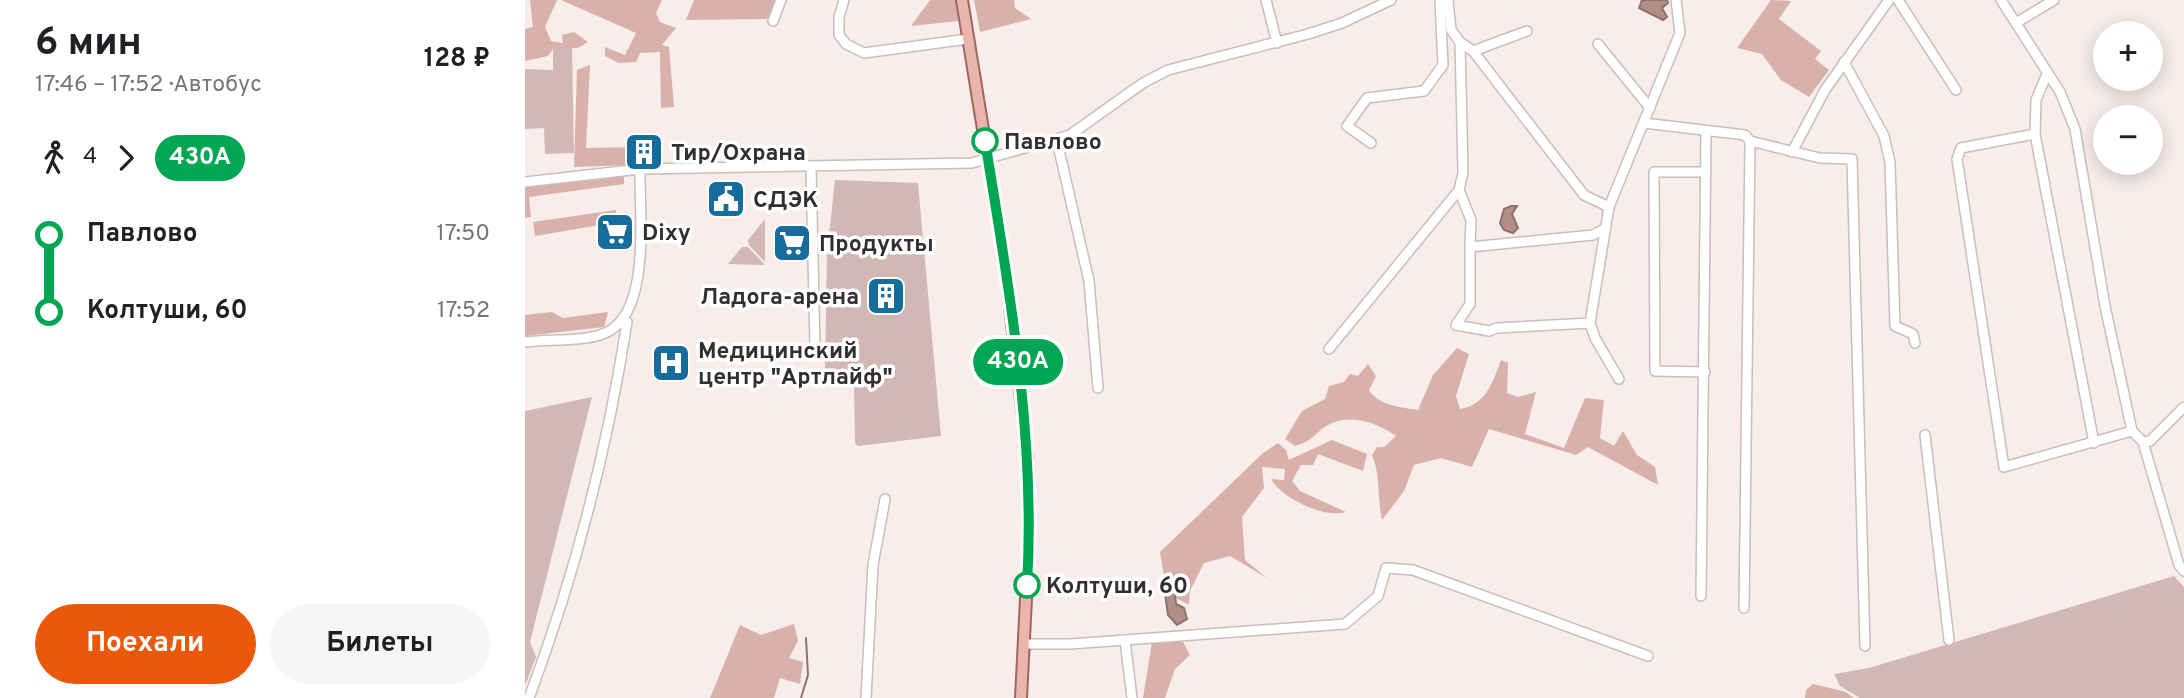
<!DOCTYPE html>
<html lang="ru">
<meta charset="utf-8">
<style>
:root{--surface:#fff;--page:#f6f6f6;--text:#202124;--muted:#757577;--accent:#ea580c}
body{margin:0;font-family:Overpass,sans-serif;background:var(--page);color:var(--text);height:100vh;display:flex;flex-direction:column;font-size:26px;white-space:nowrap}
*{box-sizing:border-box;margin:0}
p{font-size:23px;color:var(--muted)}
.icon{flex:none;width:38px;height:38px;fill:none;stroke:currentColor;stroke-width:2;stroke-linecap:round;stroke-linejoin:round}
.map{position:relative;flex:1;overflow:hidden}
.sheet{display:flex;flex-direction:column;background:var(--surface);width:525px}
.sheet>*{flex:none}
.badge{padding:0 14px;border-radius:23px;font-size:24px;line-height:46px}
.controls{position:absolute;left:1568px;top:21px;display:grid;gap:14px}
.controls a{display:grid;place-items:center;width:70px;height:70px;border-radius:50%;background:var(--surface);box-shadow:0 4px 18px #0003;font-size:35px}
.map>.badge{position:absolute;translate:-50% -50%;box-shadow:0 0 0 4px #fff}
.legs{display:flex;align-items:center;gap:10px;height:77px;padding:0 35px;font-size:23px}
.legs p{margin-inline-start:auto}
.headline{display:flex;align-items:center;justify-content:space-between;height:119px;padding:0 35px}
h1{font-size:38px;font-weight:700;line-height:52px}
.button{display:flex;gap:14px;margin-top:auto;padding:14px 35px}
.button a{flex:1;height:80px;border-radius:42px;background:var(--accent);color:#fff;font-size:28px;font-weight:700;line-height:80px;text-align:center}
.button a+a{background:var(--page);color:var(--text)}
ul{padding:0 35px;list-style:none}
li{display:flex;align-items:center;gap:24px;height:77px;font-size:26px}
li i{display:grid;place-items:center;width:10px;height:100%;margin:0 9px;background:currentColor}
li i::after{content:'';width:18px;height:18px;margin:-9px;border:5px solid;border-radius:50%;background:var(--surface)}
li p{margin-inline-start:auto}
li:first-child i{background:linear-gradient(#0000 50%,currentColor 0)}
li:last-child i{background:linear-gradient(currentColor 50%,#0000 0)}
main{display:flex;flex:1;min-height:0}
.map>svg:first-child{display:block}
.green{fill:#d2b8b4}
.forest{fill:#d8b1ab}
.water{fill:#b38e87;stroke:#8d726d;stroke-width:2}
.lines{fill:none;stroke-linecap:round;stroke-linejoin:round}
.stream{stroke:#8d726d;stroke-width:2}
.minor-casing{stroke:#c8bebc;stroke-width:12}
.major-casing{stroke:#a1665e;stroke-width:14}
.minor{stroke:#fff;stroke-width:9}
.major{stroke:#eab5ad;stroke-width:10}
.line-1-casing{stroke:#fff;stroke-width:16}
.line-1{stroke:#00a651;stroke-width:10}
.stop-1-dot{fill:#fff;stroke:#00a651;stroke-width:3.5}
.labels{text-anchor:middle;stroke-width:7;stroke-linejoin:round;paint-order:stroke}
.stop-label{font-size:23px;font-weight:bold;fill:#332f2f;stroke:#fff;text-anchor:start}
.poi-label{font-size:23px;font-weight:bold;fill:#332f2f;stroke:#fff;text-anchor:start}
</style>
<main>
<section class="sheet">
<div class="headline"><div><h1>6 мин</h1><p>17:46 – 17:52 · Автобус</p></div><b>128 ₽</b></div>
<div class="legs"><svg class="icon" aria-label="walk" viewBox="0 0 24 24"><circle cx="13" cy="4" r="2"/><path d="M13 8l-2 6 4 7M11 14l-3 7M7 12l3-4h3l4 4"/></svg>4<svg class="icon" aria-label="forward" viewBox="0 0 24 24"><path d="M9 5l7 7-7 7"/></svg><b class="badge" style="background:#00a651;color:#fff">430А</b></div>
<ul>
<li><i style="color:#00a651"></i><b>Павлово</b><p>17:50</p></li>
<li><i style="color:#00a651"></i><b>Колтуши, 60</b><p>17:52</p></li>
</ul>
<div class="button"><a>Поехали</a><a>Билеты</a></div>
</section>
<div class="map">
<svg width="1659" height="698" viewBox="0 0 1659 698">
<rect width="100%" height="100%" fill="#f8edeb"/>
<g class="green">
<polygon points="28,46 47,46 49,153 20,154 19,128 0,129 0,69 28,70"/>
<polygon points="310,180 393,183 416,436 333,446 330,443 329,383 306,377 304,370 300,369 302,254"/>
<polygon points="240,219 240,262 224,245 223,240"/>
<polygon points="217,247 223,247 240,265 203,264"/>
<polygon points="67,397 5,642 11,657 0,686 0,411"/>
<polygon points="1649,576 1659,587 1659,698 1335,698 1315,686 1309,674 1344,668"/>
</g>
<g class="forest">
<polygon points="5,0 32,0 20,27 26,41 38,43 37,35 49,32 63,42 53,48 28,49 23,56 0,61 0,29 8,27"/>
<polygon points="36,0 137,0 131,13 135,22 151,28 137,45 144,47 149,107 136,108 135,52 115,53 111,62 94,63 80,56 80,47 100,55 111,33"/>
<polygon points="169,0 253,0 247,16 241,19 161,20"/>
<polygon points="405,0 431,0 434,21 386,26"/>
<polygon points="449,0 489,0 490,8 506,19 455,32"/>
<polygon points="1246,0 1266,1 1254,19 1296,51 1290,59 1304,70 1284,97 1256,80 1237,54 1212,48"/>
<polygon points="65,65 61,148 113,147 113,160 104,165 49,167 52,70"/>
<polygon points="99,174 99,184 4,197 6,217 0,218 0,185"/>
<polygon points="91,210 92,222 10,236 8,222"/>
<polygon points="27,312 38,318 83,312 79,327 0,336 0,315"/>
<path d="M 932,348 L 944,354 L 931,396 L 935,409 C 961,405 968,382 976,360 L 983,363 L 982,393 L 993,397 L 1011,392 L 1000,434 L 1039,448 L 1060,398 L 1079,400 L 1075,438 L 1089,446 L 1098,431 L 1112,455 L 1130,467 L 1133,485 L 1063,447 L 1051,455 L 964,429 L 947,467 L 916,458 L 889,465 L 879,491 L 857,520 C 852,497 856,477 847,455 L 852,447 L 859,447 L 871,436 C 852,423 825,413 803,425 C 788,434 790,440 770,446 L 760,439 L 777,411 L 800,399 L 804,386 L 819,382 L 825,374 L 833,376 L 843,364 L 851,376 L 844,390 C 854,406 875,407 893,410 L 908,375 Z"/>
<path d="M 807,440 L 842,454 L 838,471 L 793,454 L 788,465 L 776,465 L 767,481 L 775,491 L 821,512 C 800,519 756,498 746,479 L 759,480 L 760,469 L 737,467 L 739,488 L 717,517 L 720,560 L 742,578 L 705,556 L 679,563 L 665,591 L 664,605 L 642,593 L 635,552 L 738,453 L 753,443 L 761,450 L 764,460 Z"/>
<polygon points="269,624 273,641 264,658 278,662 275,684 255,678 249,698 185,698 215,625 236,635"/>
<polygon points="627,642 658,642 665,655 650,669 640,698 618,698"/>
<polygon points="1288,684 1321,692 1329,698 1280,698 1281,690"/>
</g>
<g class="water">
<polygon points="1117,0 1142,0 1143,3 1137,8 1142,17 1138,20 1114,8"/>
<polygon points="986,206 992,206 987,214 993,228 988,233 979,230 975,223 979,209"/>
<polygon points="644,590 650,594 651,604 659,608 662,619 652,625 643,615 640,593"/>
</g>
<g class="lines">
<polyline class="stream" points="276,698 283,675 281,638"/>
<defs>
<g id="minor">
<polyline points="319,0 314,17 314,35 321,44 339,53 443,39"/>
<polyline points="741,0 752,43"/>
<polyline points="923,0 926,30 935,42"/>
<polyline points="1373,0 1431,90"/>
<polyline points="1476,0 1535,92 1550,129 1580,306 1607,431 1618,442 1625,441 1659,407"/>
<polyline points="248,21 256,0"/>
<polyline points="1491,23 1529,0"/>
<polyline points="1073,44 1125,108"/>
<polyline points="948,51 1002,31"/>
<polyline points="1319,62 1359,136 1365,162 1370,326 1388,334 1390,343"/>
<polyline points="1522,74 1511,100 1510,134 1569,443"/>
<polyline points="1119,123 1220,135 1225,141 1295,158 1327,159 1340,646"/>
<polyline points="1510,134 1436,148 1432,159 1479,467 1607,431"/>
<polyline points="532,141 564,281 573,388"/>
<polyline points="846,143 822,126 842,98 899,91 918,65 915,0"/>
<polyline points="1267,152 1300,90 1364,0"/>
<polyline points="286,167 290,348"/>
<polyline points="0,182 115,169 447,163 545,135 618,83 643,70 783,34 817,23 866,0"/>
<polyline points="934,190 946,220 945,247 1068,235 1079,229"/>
<polyline points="945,247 945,304 931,325 964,331 972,328 1065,323 1084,207 1155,33 1151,0"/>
<polyline points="1065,323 1070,338 1094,379"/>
<path d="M 0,342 C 24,339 52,342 75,335 C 128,320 114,214 115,169"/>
<polyline points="804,349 934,190 938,173 935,42 948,51 1059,195 1084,207"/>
<polyline points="1180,372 1130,371 1129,172 1181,172"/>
<polyline points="1400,435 1424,640"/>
<polyline points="1618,442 1654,565 1659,571"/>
<polyline points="1176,596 1181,131"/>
<polyline points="1219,608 1225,141"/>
<polyline points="600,640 607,698"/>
<polyline points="499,644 545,644 820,624 853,596 861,568 888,570 1123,656"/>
<path d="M 4,698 C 50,575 82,452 102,322"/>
<polyline points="341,698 348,565 360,499"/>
</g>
<polyline id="major" points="437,0 480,265 503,458 504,539 496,698"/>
</defs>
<use href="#minor" class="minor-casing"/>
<use href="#major" class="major-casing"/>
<use href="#minor" class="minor"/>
<use href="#major" class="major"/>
</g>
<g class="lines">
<defs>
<path id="line-1" d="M 460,141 C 484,288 511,436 502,585"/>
</defs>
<use href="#line-1" class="line-1-casing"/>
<use href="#line-1" class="line-1"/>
</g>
<defs>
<symbol id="building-square" viewBox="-11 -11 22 22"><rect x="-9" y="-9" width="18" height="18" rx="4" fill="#166d9d" stroke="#fff"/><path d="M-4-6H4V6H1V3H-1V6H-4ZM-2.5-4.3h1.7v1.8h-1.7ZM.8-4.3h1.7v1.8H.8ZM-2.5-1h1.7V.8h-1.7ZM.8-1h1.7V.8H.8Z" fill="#fff"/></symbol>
<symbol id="civic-square" viewBox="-11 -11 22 22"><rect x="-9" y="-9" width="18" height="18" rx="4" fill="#166d9d" stroke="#fff"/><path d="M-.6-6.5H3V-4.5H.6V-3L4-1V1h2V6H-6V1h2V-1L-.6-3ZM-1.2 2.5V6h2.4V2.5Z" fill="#fff"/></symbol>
<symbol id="supermarket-square" viewBox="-11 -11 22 22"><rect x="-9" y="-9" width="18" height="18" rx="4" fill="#166d9d" stroke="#fff"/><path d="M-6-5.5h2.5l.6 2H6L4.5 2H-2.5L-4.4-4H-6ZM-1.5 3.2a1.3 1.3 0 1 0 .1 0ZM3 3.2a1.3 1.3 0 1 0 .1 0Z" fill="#fff"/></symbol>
<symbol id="hospital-square" viewBox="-11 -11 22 22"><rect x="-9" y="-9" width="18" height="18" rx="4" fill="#166d9d" stroke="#fff"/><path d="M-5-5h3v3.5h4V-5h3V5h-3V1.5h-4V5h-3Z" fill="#fff"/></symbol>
</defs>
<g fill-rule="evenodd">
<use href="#building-square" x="97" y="130" width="44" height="44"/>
<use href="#civic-square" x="179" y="177" width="44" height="44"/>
<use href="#supermarket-square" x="68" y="210" width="44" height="44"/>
<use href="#supermarket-square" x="245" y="221" width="44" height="44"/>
<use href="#building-square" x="339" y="274" width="44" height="44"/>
<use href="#hospital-square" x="124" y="341" width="44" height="44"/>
</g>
<g class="stop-1-dot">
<circle cx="460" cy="141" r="12"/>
<circle cx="502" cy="585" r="12"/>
</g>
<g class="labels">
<g class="stop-label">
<text x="479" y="149">Павлово</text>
<text x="521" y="593">Колтуши, 60</text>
</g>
<g class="poi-label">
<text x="146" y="160">Тир/Охрана</text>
<text x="228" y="207">СДЭК</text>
<text x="117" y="240">Dixy</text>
<text x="294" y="251">Продукты</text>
<text x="334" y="304" text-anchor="end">Ладога-арена</text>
<text x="173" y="358">Медицинский<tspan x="173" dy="26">центр "Артлайф"</tspan></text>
</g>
</g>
</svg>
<div class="controls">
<a>+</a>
<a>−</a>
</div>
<b class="badge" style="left:493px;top:362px;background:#00a651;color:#fff">430А</b>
</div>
</main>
